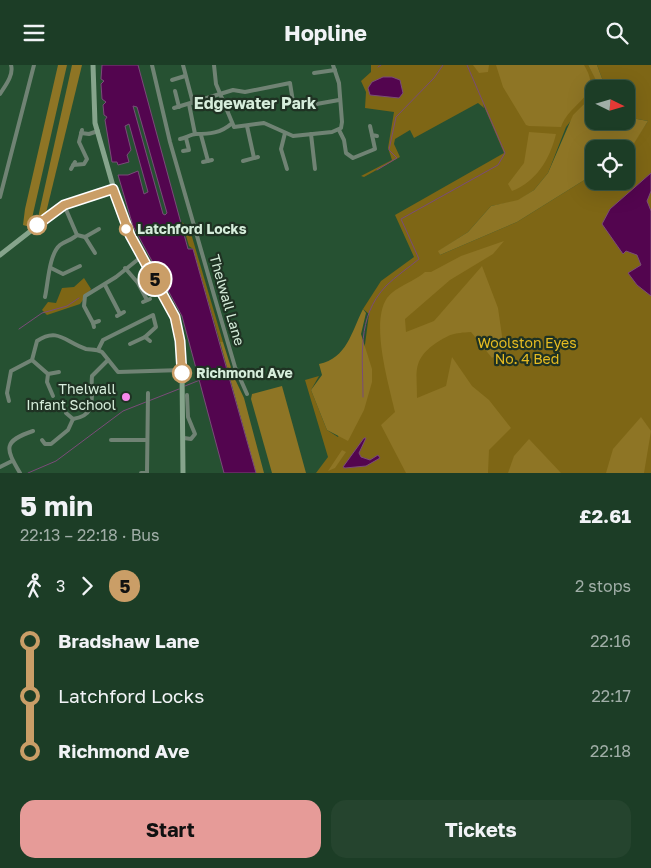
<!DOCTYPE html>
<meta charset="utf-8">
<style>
:root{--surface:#1c3d26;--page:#25442e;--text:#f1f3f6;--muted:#a0aea7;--line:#3a5643;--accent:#e69b98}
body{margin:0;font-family:"Golos Text",sans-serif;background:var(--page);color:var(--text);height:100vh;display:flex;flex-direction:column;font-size:19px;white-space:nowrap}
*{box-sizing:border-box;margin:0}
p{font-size:16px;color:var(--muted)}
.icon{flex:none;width:28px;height:28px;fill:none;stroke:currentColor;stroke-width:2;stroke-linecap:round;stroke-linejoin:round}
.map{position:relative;height:408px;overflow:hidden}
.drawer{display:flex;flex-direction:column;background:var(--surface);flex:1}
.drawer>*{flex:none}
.badge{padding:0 10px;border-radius:16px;font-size:18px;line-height:32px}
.needle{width:32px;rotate:95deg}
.controls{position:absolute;left:585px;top:15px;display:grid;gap:10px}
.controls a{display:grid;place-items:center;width:50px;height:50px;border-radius:10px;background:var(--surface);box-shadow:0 5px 20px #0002,0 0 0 1px var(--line);font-size:25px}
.map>.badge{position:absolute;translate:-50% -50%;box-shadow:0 0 0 2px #fff}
.legs{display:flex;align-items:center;gap:8px;height:55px;padding:0 20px;font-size:16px}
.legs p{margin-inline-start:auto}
.head{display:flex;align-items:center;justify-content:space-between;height:85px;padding:0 20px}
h1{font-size:28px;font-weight:700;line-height:38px}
.primary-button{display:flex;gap:10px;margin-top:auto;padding:10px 20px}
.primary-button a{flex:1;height:58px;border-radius:15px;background:var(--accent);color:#111;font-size:20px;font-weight:700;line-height:58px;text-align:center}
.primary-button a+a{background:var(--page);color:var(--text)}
ul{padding:0 20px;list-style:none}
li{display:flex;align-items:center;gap:18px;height:55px;font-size:19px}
li i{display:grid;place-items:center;width:8px;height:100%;margin:0 6px;background:currentColor}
li i::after{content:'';width:12px;height:12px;margin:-6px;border:4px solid;border-radius:50%;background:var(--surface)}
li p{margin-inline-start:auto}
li:first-child i{background:linear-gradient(#0000 50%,currentColor 0)}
li:last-child i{background:linear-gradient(currentColor 50%,#0000 0)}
header{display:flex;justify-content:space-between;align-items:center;height:65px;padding:0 20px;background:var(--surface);font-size:22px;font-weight:700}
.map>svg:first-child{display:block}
.green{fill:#7e6615}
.forest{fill:#8e7525}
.water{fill:#53054f;stroke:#7a4b79;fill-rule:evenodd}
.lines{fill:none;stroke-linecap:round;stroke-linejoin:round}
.stream{stroke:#7a4b79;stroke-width:1}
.street{stroke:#708374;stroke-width:4}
.secondary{stroke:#86a48c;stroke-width:5}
.line-1-casing{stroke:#fff;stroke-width:11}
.line-1{stroke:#ca9e67;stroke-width:8}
.stop-1-dot{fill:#fff;stroke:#ca9e67;stroke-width:2.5}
.poi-dot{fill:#f788eb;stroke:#1f3223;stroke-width:2}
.labels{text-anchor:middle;stroke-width:4.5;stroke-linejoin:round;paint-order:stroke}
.stop-label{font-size:14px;font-weight:bold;fill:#d6eddb;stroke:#1f3223;text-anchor:start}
.street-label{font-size:14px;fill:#d6eddb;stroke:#1f3223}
.park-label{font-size:14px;fill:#e7bc21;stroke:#1f3223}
.poi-label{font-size:14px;fill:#d6eddb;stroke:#1f3223;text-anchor:end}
.quarter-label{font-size:16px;font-weight:bold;fill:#d6eddb;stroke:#1f3223}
</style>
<header><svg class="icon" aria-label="menu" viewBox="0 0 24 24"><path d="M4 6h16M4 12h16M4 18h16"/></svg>Hopline<svg class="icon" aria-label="search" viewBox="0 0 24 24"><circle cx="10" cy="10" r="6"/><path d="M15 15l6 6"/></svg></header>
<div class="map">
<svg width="651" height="408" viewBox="0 0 651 408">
<rect width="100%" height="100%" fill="#265132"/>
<g class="green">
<polygon points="371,0 588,0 598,17 597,24 594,24 594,38 585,38 566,62 548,108 534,125 518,136 491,141 468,167 439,186 440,190 517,157 594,109 594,116 626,116 626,89 648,56 626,52 626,24 606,24 597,0 651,0 651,408 316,408 328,392 305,315 319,311 311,325 327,365 338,372 364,287 369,249 363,244 381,216 414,192 395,150 504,88 483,39 484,43 478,38 414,73 410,65 395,74 394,79 400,92 364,112 361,111 392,95 388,83 394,47 365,43 366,27 361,16 371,7"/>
<polygon points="182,157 190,165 223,277 220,277 193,184 189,181"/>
<polygon points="84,213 91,224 80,239 47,250 42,245 48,237 56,238 62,223 74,222"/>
</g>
<g class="forest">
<polygon points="58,0 67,0 30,162 23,160 25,144"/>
<polygon points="72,0 82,0 45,152 37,157"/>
<polygon points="473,0 489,0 488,7 479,8"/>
<path d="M 496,0 L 584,0 C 604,32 571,35 561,62 L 529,61 L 526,60 L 503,22 Z"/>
<polygon points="588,0 597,0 606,24 597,24 597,17"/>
<polygon points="585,38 594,38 594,56 626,56 626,52 648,56 628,88 626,89 626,84 594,84 594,109 517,157 440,190 438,186 468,167 491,141 518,135 534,125 548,108 573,50"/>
<path d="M 529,67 L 556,69 C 550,94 536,117 512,126 L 508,119 L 524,98 Z"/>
<path d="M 504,176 L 493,189 L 450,215 L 405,254 L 406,267 L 434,256 L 482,201 L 498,243 L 504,285 L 492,293 L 471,267 C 454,268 450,269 436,278 C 412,295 417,306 417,333 L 446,321 L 452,292 L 472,321 L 489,335 L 511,363 L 489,385 L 488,408 L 406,408 L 381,360 L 395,347 C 389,320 370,258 387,233 C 396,221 414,217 425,207 L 431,207 L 461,191 Z"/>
<path d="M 363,244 L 366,248 L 361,269 L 372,304 L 372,317 L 364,345 L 348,376 L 327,365 L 311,325 L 322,310 L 319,299 C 347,293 351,268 363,244 Z"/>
<polygon points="220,277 223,277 234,312 244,333 264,408 256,408"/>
<polygon points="282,321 306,408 272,408 251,334 252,329"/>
<polygon points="641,352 651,366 644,408 606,408 613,384"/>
<polygon points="529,374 561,408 508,408 514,391"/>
<polygon points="342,385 346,387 335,403 328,406"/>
</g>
<g class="water">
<path d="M 102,0 L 138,0 L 188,184 L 193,184 L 256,408 L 224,408 L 182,251 L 133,161 L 118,110 L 128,110 L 138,106 L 144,129 L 148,127 L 129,59 L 125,61 L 131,85 L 127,90 L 129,97 L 118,100 L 117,97 L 112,97 L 105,55 L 107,52 L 104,50 L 103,40 L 106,37 L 102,34 L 101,19 L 104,16 L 101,14 ZM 133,41 L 137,42 L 167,148 L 165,150 L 163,149 Z"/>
<polygon points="383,12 392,12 400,15 403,28 399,33 370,30 368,23 372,17"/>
<polygon points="651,108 651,126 647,136 651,146 651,231 637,220 628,208 641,200 637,190 626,186 623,189 602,159 610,144"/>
<polygon points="364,373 366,373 359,388 361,392 370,395 378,390 380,393 366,401 345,403 343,402"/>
</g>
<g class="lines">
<g class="stream">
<polyline points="378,2 381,0"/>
<polyline points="377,105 397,93 389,85 396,52 434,13 443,0"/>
<polyline points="19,264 42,248 67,241 79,233"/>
<polyline points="185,321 200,315"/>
<path d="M 363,332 C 363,293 356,252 386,221 C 396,211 408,203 419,194 L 401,154 L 498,100 L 505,88 L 467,0"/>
<polyline points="28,408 56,396 123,346 179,324"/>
</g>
<g class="street">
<polyline points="152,0 170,77 216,237 235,302 247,329"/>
<polyline points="183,0 193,38"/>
<polyline points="214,0 216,19 234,62 264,58 293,71 332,67 341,63 342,57 339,18 333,0"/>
<polyline points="314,8 335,5"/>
<polyline points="172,15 185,11"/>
<polyline points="175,26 179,42"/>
<path d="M 0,29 C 5,21 14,10 11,0"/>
<polyline points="189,39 195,69"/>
<polyline points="174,43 233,25 245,27 290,18 294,43 339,35"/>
<polyline points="247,61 254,93"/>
<polyline points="370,61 372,70 377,71"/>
<polyline points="339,65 344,75 346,88 353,93 375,84 372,70"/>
<polyline points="81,68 89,69 98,66"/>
<polyline points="285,68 281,84 287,104"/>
<polyline points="311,69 315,104"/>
<polyline points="201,70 208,96"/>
<path d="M 180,74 C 185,73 192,69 196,69 C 209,69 221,68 231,59"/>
<polyline points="183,86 189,85 186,73"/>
<polyline points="243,96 258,92"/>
<polyline points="203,97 212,95"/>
<polyline points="73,100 84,99 87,94 79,77 82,65"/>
<polyline points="71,104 75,97"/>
<polyline points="0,132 34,0"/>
<polyline points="77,170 85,172 99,164"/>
<polyline points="85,172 95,188"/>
<polyline points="51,203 63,209 80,201"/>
<polyline points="125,203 138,218 147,235"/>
<polyline points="105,220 120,249"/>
<path d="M 45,232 C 48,219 49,189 60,180 C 65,176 72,175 77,170 L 64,140"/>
<polyline points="143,237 150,234"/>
<polyline points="117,251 124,247"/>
<polyline points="93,258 84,241 85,231 116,212 141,192"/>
<polyline points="94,262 93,258 99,256"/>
<polyline points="130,279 145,272 150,276"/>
<polyline points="98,285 103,275 153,250 156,262 145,272"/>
<polyline points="32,295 48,309"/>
<polyline points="53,331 47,317 48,309 59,307"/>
<path d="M 9,336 L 7,328 L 11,306 L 32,295 L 37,276 C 58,262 65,277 86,284 C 91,285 96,284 102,287 L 118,307 L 182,305"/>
<path d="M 66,348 L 73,354 C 99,350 90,331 92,311 L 108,295"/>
<polyline points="184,373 191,374 195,369 188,352 187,330"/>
<polyline points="42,375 45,379 51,379 68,365 73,354"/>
<polyline points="111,375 147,375"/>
<polyline points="0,402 12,396"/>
<path d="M 20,408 C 5,383 3,376 33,366"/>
<polyline points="141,408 147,408 148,328"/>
</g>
<g class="secondary">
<polyline points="93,0 95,58 121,149 130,170 172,246 177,260 182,305 183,408"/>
<polyline points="0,190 64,140 113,124"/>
</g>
</g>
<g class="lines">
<defs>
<polyline id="line-1" points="37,160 64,140 113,124 130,170 175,252 180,276 182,308"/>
</defs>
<use href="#line-1" class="line-1-casing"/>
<use href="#line-1" class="line-1"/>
</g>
<g class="stop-1-dot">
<circle cx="37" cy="160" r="9"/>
<circle cx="126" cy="164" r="6"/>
<circle cx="182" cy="308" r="9"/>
</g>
<circle class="poi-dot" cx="126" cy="332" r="5"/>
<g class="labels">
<g class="stop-label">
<text x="137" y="169">Latchford Locks</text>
<text x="196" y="313">Richmond Ave</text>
</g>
<g class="street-label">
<text transform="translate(227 235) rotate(74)" y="5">Thelwall Lane</text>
</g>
<g class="park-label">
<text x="527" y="283">Woolston Eyes<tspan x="527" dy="16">No. 4 Bed</tspan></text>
</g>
<g class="poi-label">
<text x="116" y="329">Thelwall<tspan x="116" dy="16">Infant School</tspan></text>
</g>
<g class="quarter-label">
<text x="255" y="44">Edgewater Park</text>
</g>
</g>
</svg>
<div class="controls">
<a><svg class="needle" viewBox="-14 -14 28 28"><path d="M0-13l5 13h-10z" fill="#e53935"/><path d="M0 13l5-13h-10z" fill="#a0aea7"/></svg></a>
<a><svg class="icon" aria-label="locate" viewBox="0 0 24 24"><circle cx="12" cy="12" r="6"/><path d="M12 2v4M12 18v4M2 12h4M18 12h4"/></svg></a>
</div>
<b class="badge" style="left:155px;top:214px;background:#ca9e67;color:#111">5</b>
</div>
<section class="drawer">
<div class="head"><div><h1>5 min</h1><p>22:13 – 22:18 · Bus</p></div><b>£2.61</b></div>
<div class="legs"><svg class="icon" aria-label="walk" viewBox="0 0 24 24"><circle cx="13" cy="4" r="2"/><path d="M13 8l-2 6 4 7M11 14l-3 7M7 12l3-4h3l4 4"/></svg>3<svg class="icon" aria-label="forward" viewBox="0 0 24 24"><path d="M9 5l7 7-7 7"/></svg><b class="badge" style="background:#ca9e67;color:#111">5</b><p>2 stops</p></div>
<ul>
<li><i style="color:#ca9e67"></i><b>Bradshaw Lane</b><p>22:16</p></li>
<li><i style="color:#ca9e67"></i><span>Latchford Locks</span><p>22:17</p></li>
<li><i style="color:#ca9e67"></i><b>Richmond Ave</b><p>22:18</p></li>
</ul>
<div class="primary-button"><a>Start</a><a>Tickets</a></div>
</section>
